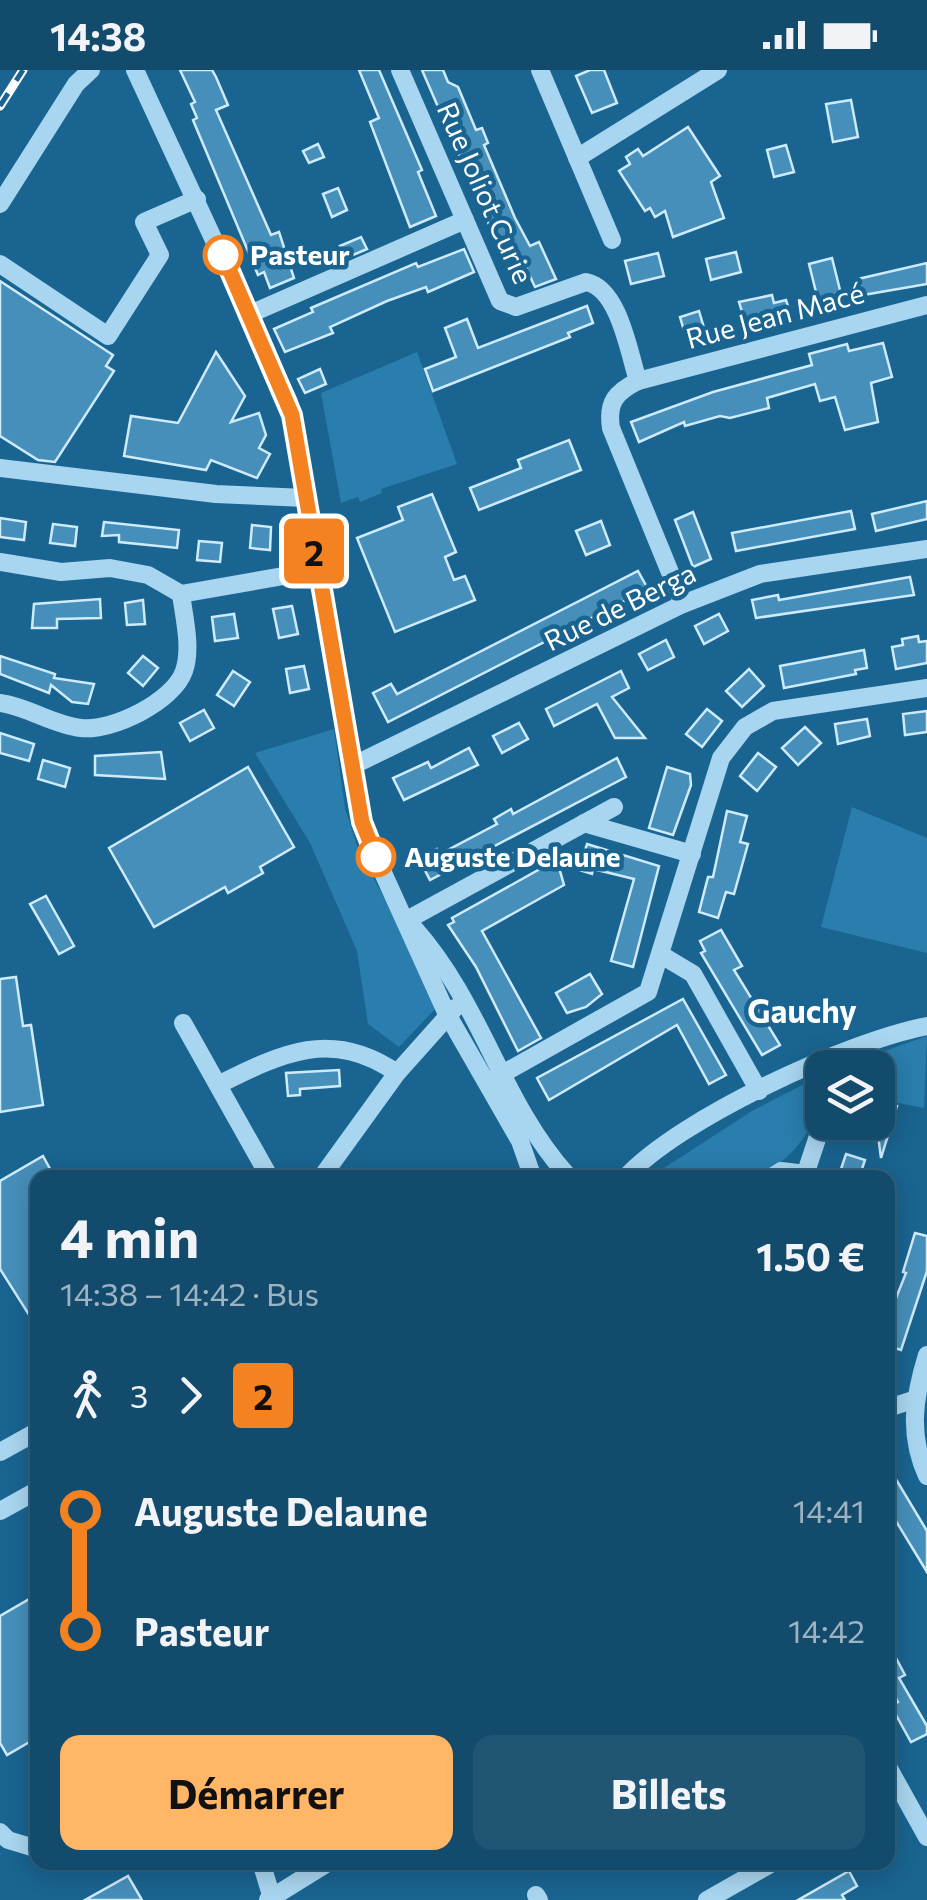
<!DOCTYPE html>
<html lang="fr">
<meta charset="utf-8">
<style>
:root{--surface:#134b6c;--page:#205574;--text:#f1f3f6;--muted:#9db3c2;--line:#32637f;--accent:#ffb666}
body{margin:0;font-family:Commissioner,sans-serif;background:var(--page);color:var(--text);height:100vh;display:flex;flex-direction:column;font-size:38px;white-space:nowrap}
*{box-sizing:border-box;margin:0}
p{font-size:32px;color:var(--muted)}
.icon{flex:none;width:55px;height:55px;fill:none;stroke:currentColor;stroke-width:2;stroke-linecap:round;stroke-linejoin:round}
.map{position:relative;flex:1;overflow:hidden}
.drawer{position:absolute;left:30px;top:1100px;width:865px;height:700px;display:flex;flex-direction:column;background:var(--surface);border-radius:20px;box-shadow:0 5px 25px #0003,0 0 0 2px var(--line)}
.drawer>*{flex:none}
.badge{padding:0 20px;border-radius:8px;font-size:35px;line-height:65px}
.buttons{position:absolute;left:805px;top:980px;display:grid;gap:20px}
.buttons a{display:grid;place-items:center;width:90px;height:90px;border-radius:20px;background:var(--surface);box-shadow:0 5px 25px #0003,0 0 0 2px var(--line);font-size:50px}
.map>.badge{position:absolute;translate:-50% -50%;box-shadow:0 0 0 5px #fff}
.legs{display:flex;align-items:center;gap:15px;height:110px;padding:0 30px;font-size:32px}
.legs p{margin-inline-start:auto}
.overview{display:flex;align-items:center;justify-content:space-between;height:170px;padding:0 30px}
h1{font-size:55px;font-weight:700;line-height:75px}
.button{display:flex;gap:20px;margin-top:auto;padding:20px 30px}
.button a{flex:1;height:115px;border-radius:20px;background:var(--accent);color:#111;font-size:40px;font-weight:700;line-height:115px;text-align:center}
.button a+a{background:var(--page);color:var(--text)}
ul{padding:0 30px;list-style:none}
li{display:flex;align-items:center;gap:35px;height:120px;font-size:38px}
li i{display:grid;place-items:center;width:15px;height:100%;margin:0 12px;background:currentColor}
li i::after{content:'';width:25px;height:25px;margin:-12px;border:8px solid;border-radius:50%;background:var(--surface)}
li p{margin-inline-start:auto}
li:first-child i{background:linear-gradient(#0000 50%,currentColor 0)}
li:last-child i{background:linear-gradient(currentColor 50%,#0000 0)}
.status{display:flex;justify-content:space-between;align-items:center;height:70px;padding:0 50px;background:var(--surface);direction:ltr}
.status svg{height:28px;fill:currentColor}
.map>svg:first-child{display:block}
.green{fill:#297ead}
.building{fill:#468fba;stroke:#ceebfb;stroke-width:2.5}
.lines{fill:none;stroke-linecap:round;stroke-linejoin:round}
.minor{stroke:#a8d5ef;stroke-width:18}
.rail-casing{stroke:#fff;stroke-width:9}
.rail{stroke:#196490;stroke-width:5;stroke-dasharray:15;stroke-linecap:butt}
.line-1-casing{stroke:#fff;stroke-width:22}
.line-1{stroke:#f58220;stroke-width:15}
.stop-1-dot{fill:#fff;stroke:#f58220;stroke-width:5}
.labels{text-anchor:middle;stroke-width:9;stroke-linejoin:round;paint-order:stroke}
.street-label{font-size:28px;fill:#fff;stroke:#196490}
.stop-label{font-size:28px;font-weight:bold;fill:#fff;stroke:#196490;text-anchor:start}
.quarter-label{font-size:32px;font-weight:bold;fill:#fff;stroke:#196490}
</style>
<div class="status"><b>14:38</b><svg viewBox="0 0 49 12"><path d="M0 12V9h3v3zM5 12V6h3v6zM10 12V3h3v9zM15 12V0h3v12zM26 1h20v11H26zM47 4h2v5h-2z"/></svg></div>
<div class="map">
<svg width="927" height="1830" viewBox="0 0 927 1830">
<rect width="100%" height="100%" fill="#196490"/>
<g class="green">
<polygon points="417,282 457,394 381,419 382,423 360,432 358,427 341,433 321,323"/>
<polygon points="334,659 345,738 360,785 406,865 437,937 399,977 368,954 357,881 310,773 255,683"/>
<polygon points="852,737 927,768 927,883 821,857"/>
<polygon points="927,966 924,1038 878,1029 878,998 837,998"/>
<path d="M 822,1005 C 823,1050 795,1097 745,1108 C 716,1114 680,1108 650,1107 L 752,1041 Z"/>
</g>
<g class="building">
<polygon points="180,0 212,0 216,7 228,35 216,40 271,165 279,162 294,208 270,218 264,202 258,205 193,50 197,48 191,34 195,32"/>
<polygon points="359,0 379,0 422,100 418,102 436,146 410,157 370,52 379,48"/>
<polygon points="422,0 443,0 448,12 458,17 476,60 482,58 488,73 484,75 515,148 530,176 539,172 556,209 535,217 519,183 504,189"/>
<polygon points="590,0 604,0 617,33 592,43 576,6"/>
<polygon points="851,30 858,67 833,72 826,34"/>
<polygon points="688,57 720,106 711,112 724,148 673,167 665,141 655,147 650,138 645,141 619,101 630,94 626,87 638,79 643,86"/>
<polygon points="318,74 324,87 309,93 303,81"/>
<polygon points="786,75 794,102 774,107 767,80"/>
<polygon points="338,118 347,140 332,147 323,124"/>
<polygon points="361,167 367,179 346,188 340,176"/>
<polygon points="464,179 474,202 428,222 426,217 387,231 330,257 333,263 285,282 274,259 313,242 311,238 416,193 418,197"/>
<polygon points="736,182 741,202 711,210 706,189"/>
<polygon points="658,183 664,206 631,214 625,191"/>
<polygon points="832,188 841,224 818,230 809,194"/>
<polygon points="927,193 927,214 863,225 858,209"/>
<polygon points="0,211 113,285 106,296 114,301 55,392 38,390 0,366"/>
<polygon points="772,225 774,233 786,230 791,246 747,258 739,232"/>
<polygon points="587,236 593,253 568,263 570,267 433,321 425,299 456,287 445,258 467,249 478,278"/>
<polygon points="699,241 707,268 688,274 680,247"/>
<polygon points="883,273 892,307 871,313 878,352 845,360 835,327 820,331 815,314 767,328 769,338 730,348 720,346 685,356 684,352 639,372 631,352 713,322 812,295 809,284 847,274 849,281"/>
<polygon points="216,282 245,326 231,352 259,343 266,365 259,378 270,384 257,408 211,390 206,400 124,386 131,346 178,353"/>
<polygon points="320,299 326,314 305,323 298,309"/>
<polygon points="569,370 581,400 479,440 470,418 521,398 518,390"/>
<polygon points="432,424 456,482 445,487 454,510 465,506 475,530 395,562 357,468 403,450 398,437"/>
<polygon points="927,431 927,449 876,461 872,444"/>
<polygon points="851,441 855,459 736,481 732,463"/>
<polygon points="693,442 711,489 693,497 675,450"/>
<polygon points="0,448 26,452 24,470 0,467"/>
<polygon points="601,451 610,475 586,485 576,461"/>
<polygon points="104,452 179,460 177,478 119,472 119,465 102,466"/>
<polygon points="53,454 77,457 75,476 50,473"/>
<polygon points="252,455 271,457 270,480 250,478"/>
<polygon points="199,471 222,473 220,492 197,490"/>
<polygon points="638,501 648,519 388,652 373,623 391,614 397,624"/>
<polygon points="910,507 914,525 756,548 752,530 778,525 779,530"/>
<polygon points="100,529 101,548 57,549 57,558 32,558 34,534"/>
<polygon points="143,530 145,554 127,555 125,533"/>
<polygon points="292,536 298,564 279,568 273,539"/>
<polygon points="234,544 238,568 215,571 212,547"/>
<polygon points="719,544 728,561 704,574 695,556"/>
<polygon points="918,566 919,572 927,571 927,593 896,599 892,577 903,575 902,569"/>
<polygon points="666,570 674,587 648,600 639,584"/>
<polygon points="864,580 867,598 855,600 856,604 784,618 780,596"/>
<polygon points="0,586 55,604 54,608 94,614 88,634 72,632 51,615 49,623 0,604"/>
<polygon points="143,586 158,598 143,616 128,603"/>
<polygon points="304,596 309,619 290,623 286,599"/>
<polygon points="749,599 764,616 742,637 726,621"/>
<polygon points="233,601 250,612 234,636 217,625"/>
<polygon points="621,601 629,618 612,627 645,668 615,668 597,634 554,656 546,639"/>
<polygon points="707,639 722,651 702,677 686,664"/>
<polygon points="204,640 214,658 190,671 180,653"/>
<polygon points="927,641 927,662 905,665 903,644"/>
<polygon points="867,649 870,666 838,674 835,654"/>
<polygon points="519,653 528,669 502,683 493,666"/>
<polygon points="805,657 821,673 798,695 782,678"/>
<polygon points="0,663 34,674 29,691 0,683"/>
<polygon points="469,678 478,695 404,730 393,708 428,692 431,698"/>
<polygon points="161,682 165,709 95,705 95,686"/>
<polygon points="758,683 776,697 757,721 740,706"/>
<polygon points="617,688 626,707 430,810 419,789 437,779 440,784 497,754 494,749 511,739 513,744"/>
<polygon points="43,690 70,698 65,717 38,709"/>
<polygon points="248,697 294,777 260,797 263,803 228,823 225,817 154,857 109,778"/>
<polygon points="667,697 690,704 691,715 673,765 649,758"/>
<polygon points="727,741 747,746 740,772 748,774 734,824 726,822 718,848 699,842 708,807 713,807"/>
<polygon points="587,774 659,796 633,897 611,891 634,809 593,799 592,804 579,800"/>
<polygon points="549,794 551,798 558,794 564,815 482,861 541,968 518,981 476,897 448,855 454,852 452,848"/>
<polygon points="46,826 74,876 59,884 30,834"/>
<polygon points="721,860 742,896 734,900 780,975 762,985 701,883 705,881 700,871"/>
<polygon points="590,904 602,924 586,937 567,943 556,923"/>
<polygon points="16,907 23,956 31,955 43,1035 0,1042 0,909"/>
<polygon points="683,929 726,1005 709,1014 677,955 549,1030 537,1008"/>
<polygon points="339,1000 340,1016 300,1019 300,1025 288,1026 286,1003"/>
<polygon points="878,1030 897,1036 881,1088 878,1065 847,1056 847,1052 878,1052"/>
<polygon points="846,1084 865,1090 859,1108 838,1108"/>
<polygon points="43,1086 55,1108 38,1108 38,1259 0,1199 0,1111"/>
<polygon points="915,1163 927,1166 927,1201 901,1280 888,1276 888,1248 906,1203 903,1202"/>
<polygon points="888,1396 927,1461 927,1502 888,1438"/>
<polygon points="38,1524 38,1667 7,1685 0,1673 0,1546"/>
<polygon points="888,1573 905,1605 899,1608 927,1656 927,1664 911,1672 891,1636 898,1632 888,1614"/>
<polygon points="849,1801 857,1816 842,1825 845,1830 798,1830"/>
<polygon points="128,1806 142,1830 85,1830"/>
</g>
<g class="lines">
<g class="minor">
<polyline points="135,0 289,332 365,763 446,942 520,1071 533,1108"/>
<path d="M 400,0 L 500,231 L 516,237 L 586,212 C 619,218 629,283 638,311 C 616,322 607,332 611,358 L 683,534"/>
<polyline points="540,0 612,170"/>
<polyline points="577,88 718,0"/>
<polyline points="0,134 76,14 91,0"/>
<polyline points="0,194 108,266 160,185 144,152 197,129"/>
<polyline points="250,244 465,150"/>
<polyline points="638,311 927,235"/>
<polyline points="0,398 216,424 305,428"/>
<polyline points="0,492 61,502 110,498 148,505 181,524 318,500"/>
<path d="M 0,633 C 28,637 54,655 81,658 C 112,662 174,631 184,601 C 192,578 184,547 181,524"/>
<polyline points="354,695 683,534 760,504 927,479"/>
<polyline points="584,753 692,784"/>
<polyline points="407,850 614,737"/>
<path d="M 414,858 C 483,936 500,1030 567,1105"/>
<polyline points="663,886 693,904 759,1021"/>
<polyline points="183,953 270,1108"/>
<polyline points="488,1012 648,922 721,688 745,657 773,641 927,618"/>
<path d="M 218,1015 C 282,983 332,958 397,1003"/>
<polyline points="321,1108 397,1003 455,938"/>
<path d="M 625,1108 C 680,1048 848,971 927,956"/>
<polyline points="770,1108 781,1101 806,1104"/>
<polyline points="804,1108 821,1057"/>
<path d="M 927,1285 C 914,1327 908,1365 927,1406"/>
<polyline points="888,1338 913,1330"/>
<polyline points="0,1382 38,1361"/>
<polyline points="0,1441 38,1420"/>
<polyline points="888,1697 927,1767"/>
<polyline points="0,1762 8,1770 38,1779"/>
<polyline points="261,1792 272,1828"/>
<polyline points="536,1825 539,1830"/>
<polyline points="268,1830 329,1792"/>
<polyline points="707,1830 774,1792"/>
</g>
<defs>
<polyline id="rail" points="0,36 23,0"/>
</defs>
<use href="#rail" class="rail-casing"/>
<use href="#rail" class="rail"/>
</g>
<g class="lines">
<defs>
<polyline id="line-1" points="223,185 292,345 362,752 376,787"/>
</defs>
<use href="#line-1" class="line-1-casing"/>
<use href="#line-1" class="line-1"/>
</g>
<g class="stop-1-dot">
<circle cx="223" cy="185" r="18"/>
<circle cx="376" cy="787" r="18"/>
</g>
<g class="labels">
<g class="street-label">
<text transform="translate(485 123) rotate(66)" y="10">Rue Joliot Curie</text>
<text transform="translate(775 246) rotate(-15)" y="10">Rue Jean Macé</text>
<text transform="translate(620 537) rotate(-26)" y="10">Rue de Berga</text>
</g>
<g class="stop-label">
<text x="250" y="195">Pasteur</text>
<text x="404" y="797">Auguste Delaune</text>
</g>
<g class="quarter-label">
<text x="802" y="953">Gauchy</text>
</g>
</g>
</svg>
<div class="buttons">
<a><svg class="icon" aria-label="layers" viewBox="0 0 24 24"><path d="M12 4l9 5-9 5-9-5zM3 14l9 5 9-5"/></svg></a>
</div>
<b class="badge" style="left:314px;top:481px;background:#f58220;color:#111">2</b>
<section class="drawer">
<div class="overview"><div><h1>4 min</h1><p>14:38 – 14:42 · Bus</p></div><b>1.50 €</b></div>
<div class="legs"><svg class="icon" aria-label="walk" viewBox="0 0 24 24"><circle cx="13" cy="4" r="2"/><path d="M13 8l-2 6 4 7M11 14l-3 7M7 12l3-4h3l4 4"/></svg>3<svg class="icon" aria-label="forward" viewBox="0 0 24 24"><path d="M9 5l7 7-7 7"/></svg><b class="badge" style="background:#f58220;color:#111">2</b></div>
<ul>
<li><i style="color:#f58220"></i><b>Auguste Delaune</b><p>14:41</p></li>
<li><i style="color:#f58220"></i><b>Pasteur</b><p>14:42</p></li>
</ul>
<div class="button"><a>Démarrer</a><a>Billets</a></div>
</section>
</div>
